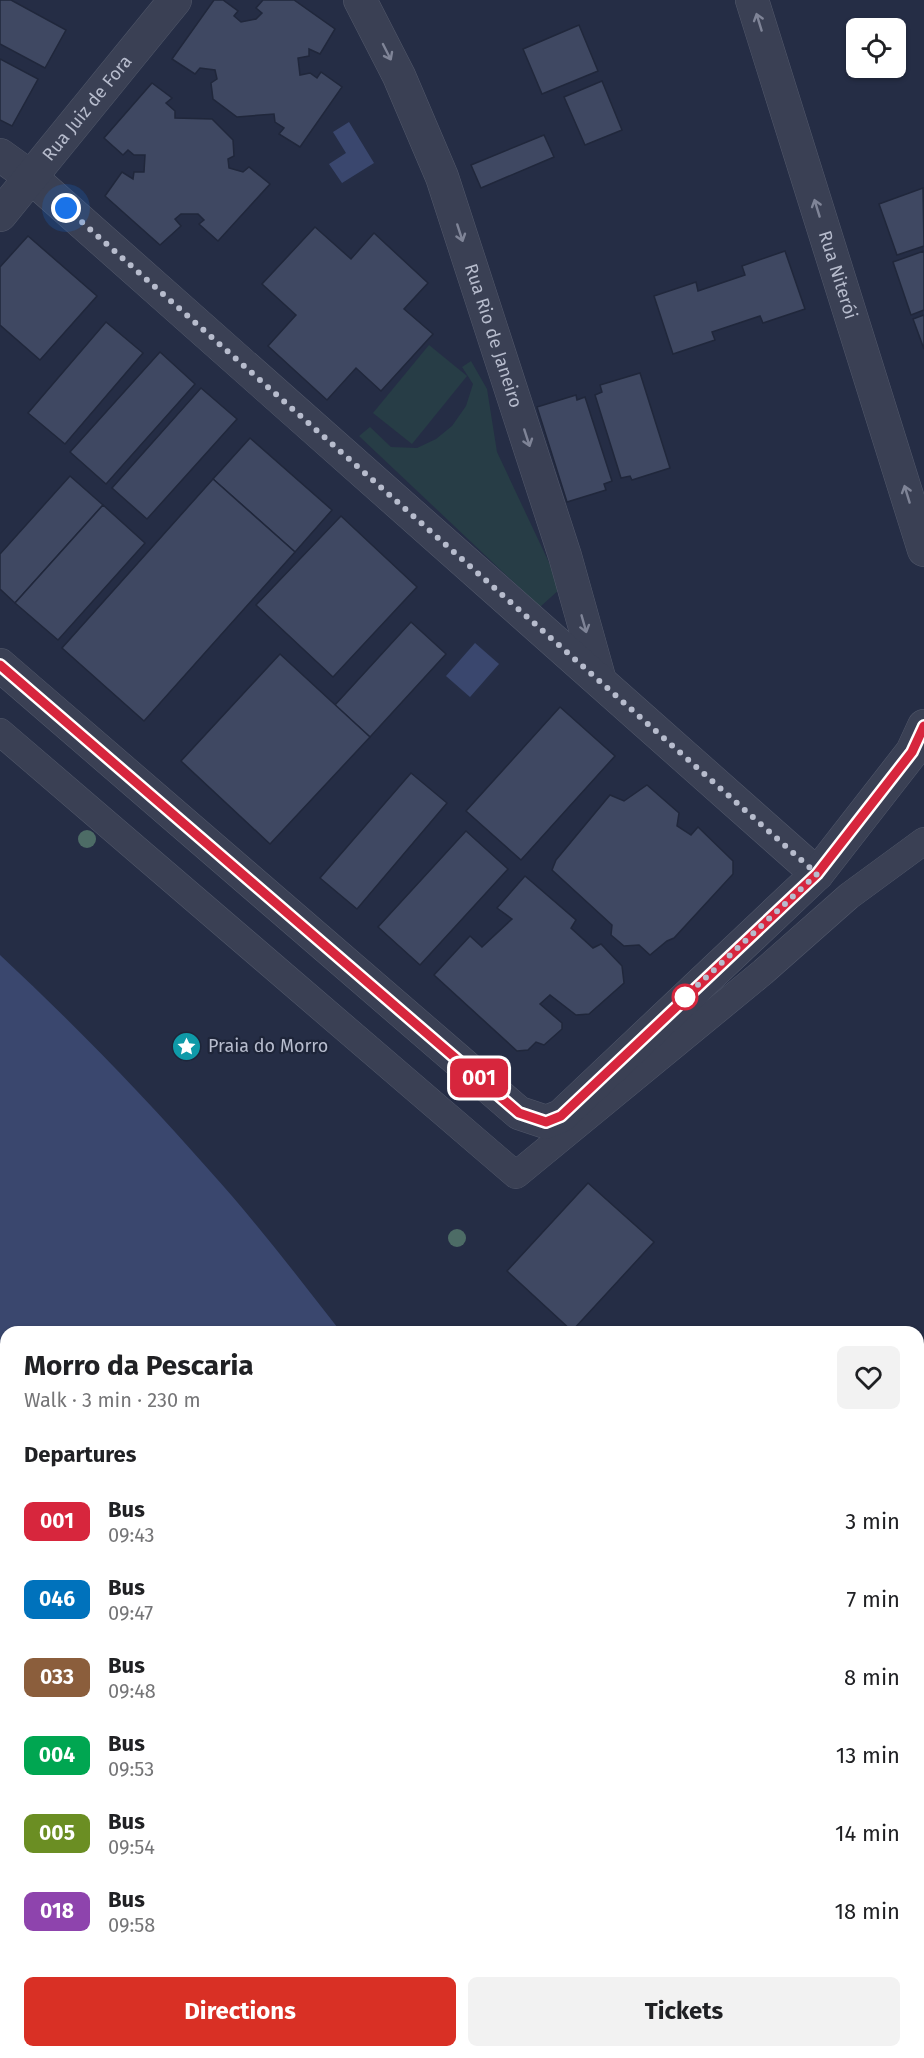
<!DOCTYPE html>
<meta charset="utf-8">
<style>
:root{--surface:#fff;--page:#f2f2f2;--text:#202124;--muted:#757577;--accent:#d93025}
body{margin:0;font-family:"Fira Sans",sans-serif;background:var(--page);color:var(--text);height:100vh;display:flex;flex-direction:column;font-size:22px;white-space:nowrap}
*{box-sizing:border-box;margin:0}
p{font-size:20px;color:var(--muted)}
.icon{flex:none;width:33px;height:33px;fill:none;stroke:currentColor;stroke-width:2;stroke-linecap:round;stroke-linejoin:round}
.map{position:relative;flex:1;overflow:hidden}
.sheet{position:absolute;left:0px;top:1326px;width:924px;height:732px;display:flex;flex-direction:column;background:var(--surface);border-radius:18px 18px 0 0;box-shadow:0 2px 4px #0004}
.sheet>*{flex:none}
.badge{padding:0 12px;border-radius:9px;font-size:21px;line-height:39px}
.controls{position:absolute;left:846px;top:18px;display:grid;gap:12px}
.controls a{display:grid;place-items:center;width:60px;height:60px;border-radius:9px;background:var(--surface);box-shadow:0 2px 4px #0004;font-size:30px}
.you{position:absolute;width:30px;height:30px;margin:-15px;border:4px solid #fff;border-radius:50%;background:#1a73e8;box-shadow:0 0 0 9px #1a73e833}
.map>.badge{position:absolute;translate:-50% -50%;box-shadow:0 0 0 3px #fff}
h2{padding:0 24px;font-size:22px;line-height:54px}
.round{display:grid;place-items:center;flex:none;width:63px;height:63px;border-radius:9px;background:var(--page)}
.head{display:flex;align-items:center;justify-content:space-between;height:102px;padding:0 24px}
h1{font-size:28px;font-weight:700;line-height:45px}
.action{display:flex;gap:12px;margin-top:auto;padding:12px 24px}
.action a{flex:1;height:69px;border-radius:9px;background:var(--accent);color:#fff;font-size:24px;font-weight:700;line-height:69px;text-align:center}
.action a+a{background:var(--page);color:var(--text)}
ul{padding:0;list-style:none}
li{display:flex;align-items:center;gap:18px;height:78px;padding:0 24px}
li div{flex:1}
li b{display:block;font-size:22px}
li em{font-style:normal}
li .badge{min-width:66px;font-weight:700;text-align:center}
.map>svg:first-child{display:block}
.green{fill:#273d46}
.water{fill:#3a476e}
.building{fill:#3f4862;stroke:#20273b;stroke-width:1.5}
.lines{fill:none;stroke-linecap:round;stroke-linejoin:round}
.pedestrian-casing{stroke:#52586b;stroke-width:28}
.minor-casing{stroke:#52586b;stroke-width:34}
.tertiary-casing{stroke:#52586b;stroke-width:34}
.pedestrian{stroke:#3a4054;stroke-width:27}
.minor{stroke:#3a4054;stroke-width:33}
.tertiary{stroke:#3a4054;stroke-width:33}
.tree{fill:#4d6c66}
.oneway{stroke:#7f8497}
.line-casing{stroke:#fff;stroke-width:14}
.line{stroke:#d7263d;stroke-width:9}
.walk{stroke:#b7bccd;stroke-width:6;stroke-dasharray:0 10.8}
.stop-dot{fill:#fff;stroke:#d7263d;stroke-width:3}
.labels{text-anchor:middle;stroke-width:4.5;stroke-linejoin:round;paint-order:stroke}
.street-label{font-size:18px;fill:#b7bccd;stroke:#1e2539}
.poi-label{font-size:18px;fill:#b7bccd;stroke:#1e2539;text-anchor:start}
</style>
<div class="map">
<svg width="924" height="2058" viewBox="0 0 924 2058">
<rect width="100%" height="100%" fill="#252d45"/>
<g class="green">
<polygon points="429,345 467,376 412,444 373,413"/>
<polygon points="471,361 487,389 497,452 561,588 540,607 359,436 370,427 391,447 417,448 436,439 452,426 466,406 473,384 462,367"/>
<polygon points="924,1636 924,2058 134,2058 139,2052 918,2052 918,1641"/>
</g>
<g class="water">
<polygon points="349,122 374,163 342,183 329,164 346,153 333,132"/>
<polygon points="475,643 499,664 470,697 446,676"/>
<path d="M 0,955 C 73,1023 143,1095 209,1170 C 256,1222 298,1277 341,1332 L 6,1332 L 6,2031 L 0,2040 Z"/>
</g>
<g class="building">
<polygon points="0,0 11,0 66,30 45,68 0,44"/>
<polygon points="214,0 223,0 238,11 234,16 241,22 256,19 262,13 256,8 263,0 294,0 335,29 320,54 309,49 309,56 298,58 300,75 310,73 317,78 321,72 342,87 300,147 279,134 284,128 275,122 274,114 237,117 213,99 211,83 217,79 215,70 200,68 195,74 172,59"/>
<polygon points="579,25 598,71 542,94 523,49"/>
<polygon points="0,59 38,79 12,126 0,120"/>
<polygon points="602,81 622,130 585,145 564,97"/>
<polygon points="152,83 172,98 166,103 175,111 175,118 212,119 233,140 234,156 228,159 229,168 243,172 249,167 270,184 218,241 199,224 204,220 198,214 181,214 175,219 181,226 160,245 105,196 122,172 133,179 134,172 144,172 145,155 134,155 128,150 123,155 104,138"/>
<polygon points="544,135 554,157 481,188 471,165"/>
<polygon points="923,188 924,246 897,255 879,204"/>
<polygon points="315,227 351,259 374,233 428,283 404,309 433,334 381,391 356,368 327,400 268,346 296,315 262,284"/>
<polygon points="28,236 97,296 40,360 0,325 0,267"/>
<polygon points="785,251 805,309 763,323 760,316 712,332 715,340 673,354 654,296 696,282 698,291 745,275 742,266"/>
<polygon points="924,251 924,310 911,315 893,262"/>
<polygon points="924,315 924,349 913,319"/>
<polygon points="106,322 143,353 65,444 28,413"/>
<polygon points="160,352 195,384 106,484 70,452"/>
<polygon points="640,373 670,468 632,480 630,476 621,478 595,395 602,392 600,385"/>
<polygon points="201,388 237,419 147,519 112,488"/>
<polygon points="576,395 577,400 585,397 612,481 604,484 606,490 567,502 537,407"/>
<polygon points="250,438 332,510 295,552 213,479"/>
<polygon points="70,476 103,505 15,603 0,589 0,554"/>
<polygon points="213,479 295,552 144,721 62,648"/>
<polygon points="103,505 145,543 58,640 15,603"/>
<polygon points="341,516 417,587 333,677 256,605"/>
<polygon points="411,622 446,654 370,737 335,705"/>
<polygon points="280,654 370,737 270,844 181,761"/>
<polygon points="560,707 615,756 521,860 466,811"/>
<polygon points="411,773 447,803 357,909 320,878"/>
<polygon points="647,785 679,813 677,826 691,835 698,827 733,861 733,874 674,938 667,941 650,955 639,945 624,946 611,935 612,925 552,870 556,860 610,795 624,801"/>
<polygon points="466,831 508,869 420,965 378,927"/>
<polygon points="525,876 576,920 571,928 593,948 601,944 622,966 624,983 589,1014 576,1015 550,995 540,1004 562,1023 562,1029 544,1045 536,1042 528,1050 517,1051 434,975 470,936 482,947 512,919 497,908"/>
<polygon points="588,1183 654,1242 572,1331 507,1271"/>
</g>
<g class="lines">
<defs>
<polyline id="pedestrian" points="0,732 516,1175 763,972 849,896 924,841"/>
<g id="minor">
<path id="s1" d="M 360,0 L 399,76 L 442,177 L 565,556 L 600,681"/>
<polyline points="0,155 32,178 817,874"/>
<path id="s2" d="M 0,215 L 175,0"/>
</g>
<g id="tertiary">
<path id="s3" d="M 752,0 L 924,550"/>
<polyline points="0,665 519,1113 546,1122 561,1116 817,874 912,752 924,726"/>
</g>
</defs>
<use href="#pedestrian" class="pedestrian-casing"/>
<use href="#minor" class="minor-casing"/>
<use href="#tertiary" class="tertiary-casing"/>
<use href="#pedestrian" class="pedestrian"/>
<use href="#minor" class="minor"/>
<use href="#tertiary" class="tertiary"/>
</g>
<g class="tree">
<circle cx="87" cy="839" r="9"/>
<circle cx="457" cy="1238" r="9"/>
</g>
<defs><path id="oneway-shaft" d="M-6 0H5M1.5-3L5.5 0L1.5 3" fill="none" stroke-width="1.6" stroke-linecap="round" stroke-linejoin="round" transform="scale(1.5)"/></defs>
<g class="oneway">
<use href="#oneway-shaft" transform="translate(759 22) rotate(-107)"/>
<use href="#oneway-shaft" transform="translate(387 52) rotate(63)"/>
<use href="#oneway-shaft" transform="translate(817 208) rotate(-107)"/>
<use href="#oneway-shaft" transform="translate(460 233) rotate(72)"/>
<use href="#oneway-shaft" transform="translate(527 438) rotate(72)"/>
<use href="#oneway-shaft" transform="translate(907 494) rotate(-107)"/>
<use href="#oneway-shaft" transform="translate(584 624) rotate(74)"/>
</g>
<g class="lines">
<defs>
<polyline id="line" points="0,665 519,1113 546,1122 561,1116 817,874 912,752 924,726"/>
</defs>
<use href="#line" class="line-casing"/>
<use href="#line" class="line"/>
<polyline class="walk" points="66,208 817,874 685,997"/>
</g>
<defs>
<symbol id="sight-disc" viewBox="-11 -11 22 22"><circle r="9.5" fill="#0f9aa8" stroke="#1e2539"/><path d="M0-6L1.8-2.2L6-1.7L2.9 1.2L3.7 5.4L0 3.3L-3.7 5.4L-2.9 1.2L-6-1.7L-1.8-2.2Z" fill="#fff"/></symbol>
</defs>
<g fill-rule="evenodd">
<use href="#sight-disc" x="170" y="1030" width="33" height="33"/>
</g>
<circle class="stop-dot" cx="685" cy="997" r="12"/>
<g class="labels">
<g class="street-label">
<text dy="6" stroke="none"><textPath href="#s2" startOffset="138">Rua Juiz de Fora</textPath></text>
<text dy="6" stroke="none"><textPath href="#s3" startOffset="288">Rua Niterói</textPath></text>
<text dy="6" stroke="none"><textPath href="#s1" startOffset="362">Rua Rio de Janeiro</textPath></text>
</g>
<g class="poi-label">
<text x="208" y="1052">Praia do Morro</text>
</g>
</g>
</svg>
<div class="controls">
<a><svg class="icon" aria-label="locate" viewBox="0 0 24 24"><circle cx="12" cy="12" r="6"/><path d="M12 2v4M12 18v4M2 12h4M18 12h4"/></svg></a>
</div>
<div class="you" style="left:66px;top:208px"></div>
<b class="badge" style="left:479px;top:1078px;background:#d7263d;color:#fff">001</b>
<section class="sheet">
<div class="head"><div><h1>Morro da Pescaria</h1><p>Walk · 3 min · 230 m</p></div><a class="round"><svg class="icon" aria-label="heart" viewBox="0 0 24 24"><path d="M12 20l-8-8c-3-5 5-10 8-4 3-6 11-1 8 4z"/></svg></a></div>
<h2>Departures</h2>
<ul>
<li><span class="badge" style="background:#d7263d;color:#fff">001</span><div><b>Bus</b><p>09:43</p></div><em>3 min</em></li>
<li><span class="badge" style="background:#0072bc;color:#fff">046</span><div><b>Bus</b><p>09:47</p></div><em>7 min</em></li>
<li><span class="badge" style="background:#8b5e3c;color:#fff">033</span><div><b>Bus</b><p>09:48</p></div><em>8 min</em></li>
<li><span class="badge" style="background:#00a651;color:#fff">004</span><div><b>Bus</b><p>09:53</p></div><em>13 min</em></li>
<li><span class="badge" style="background:#6b8e23;color:#fff">005</span><div><b>Bus</b><p>09:54</p></div><em>14 min</em></li>
<li><span class="badge" style="background:#8e44ad;color:#fff">018</span><div><b>Bus</b><p>09:58</p></div><em>18 min</em></li>
</ul>
<div class="action"><a>Directions</a><a>Tickets</a></div>
</section>
</div>
